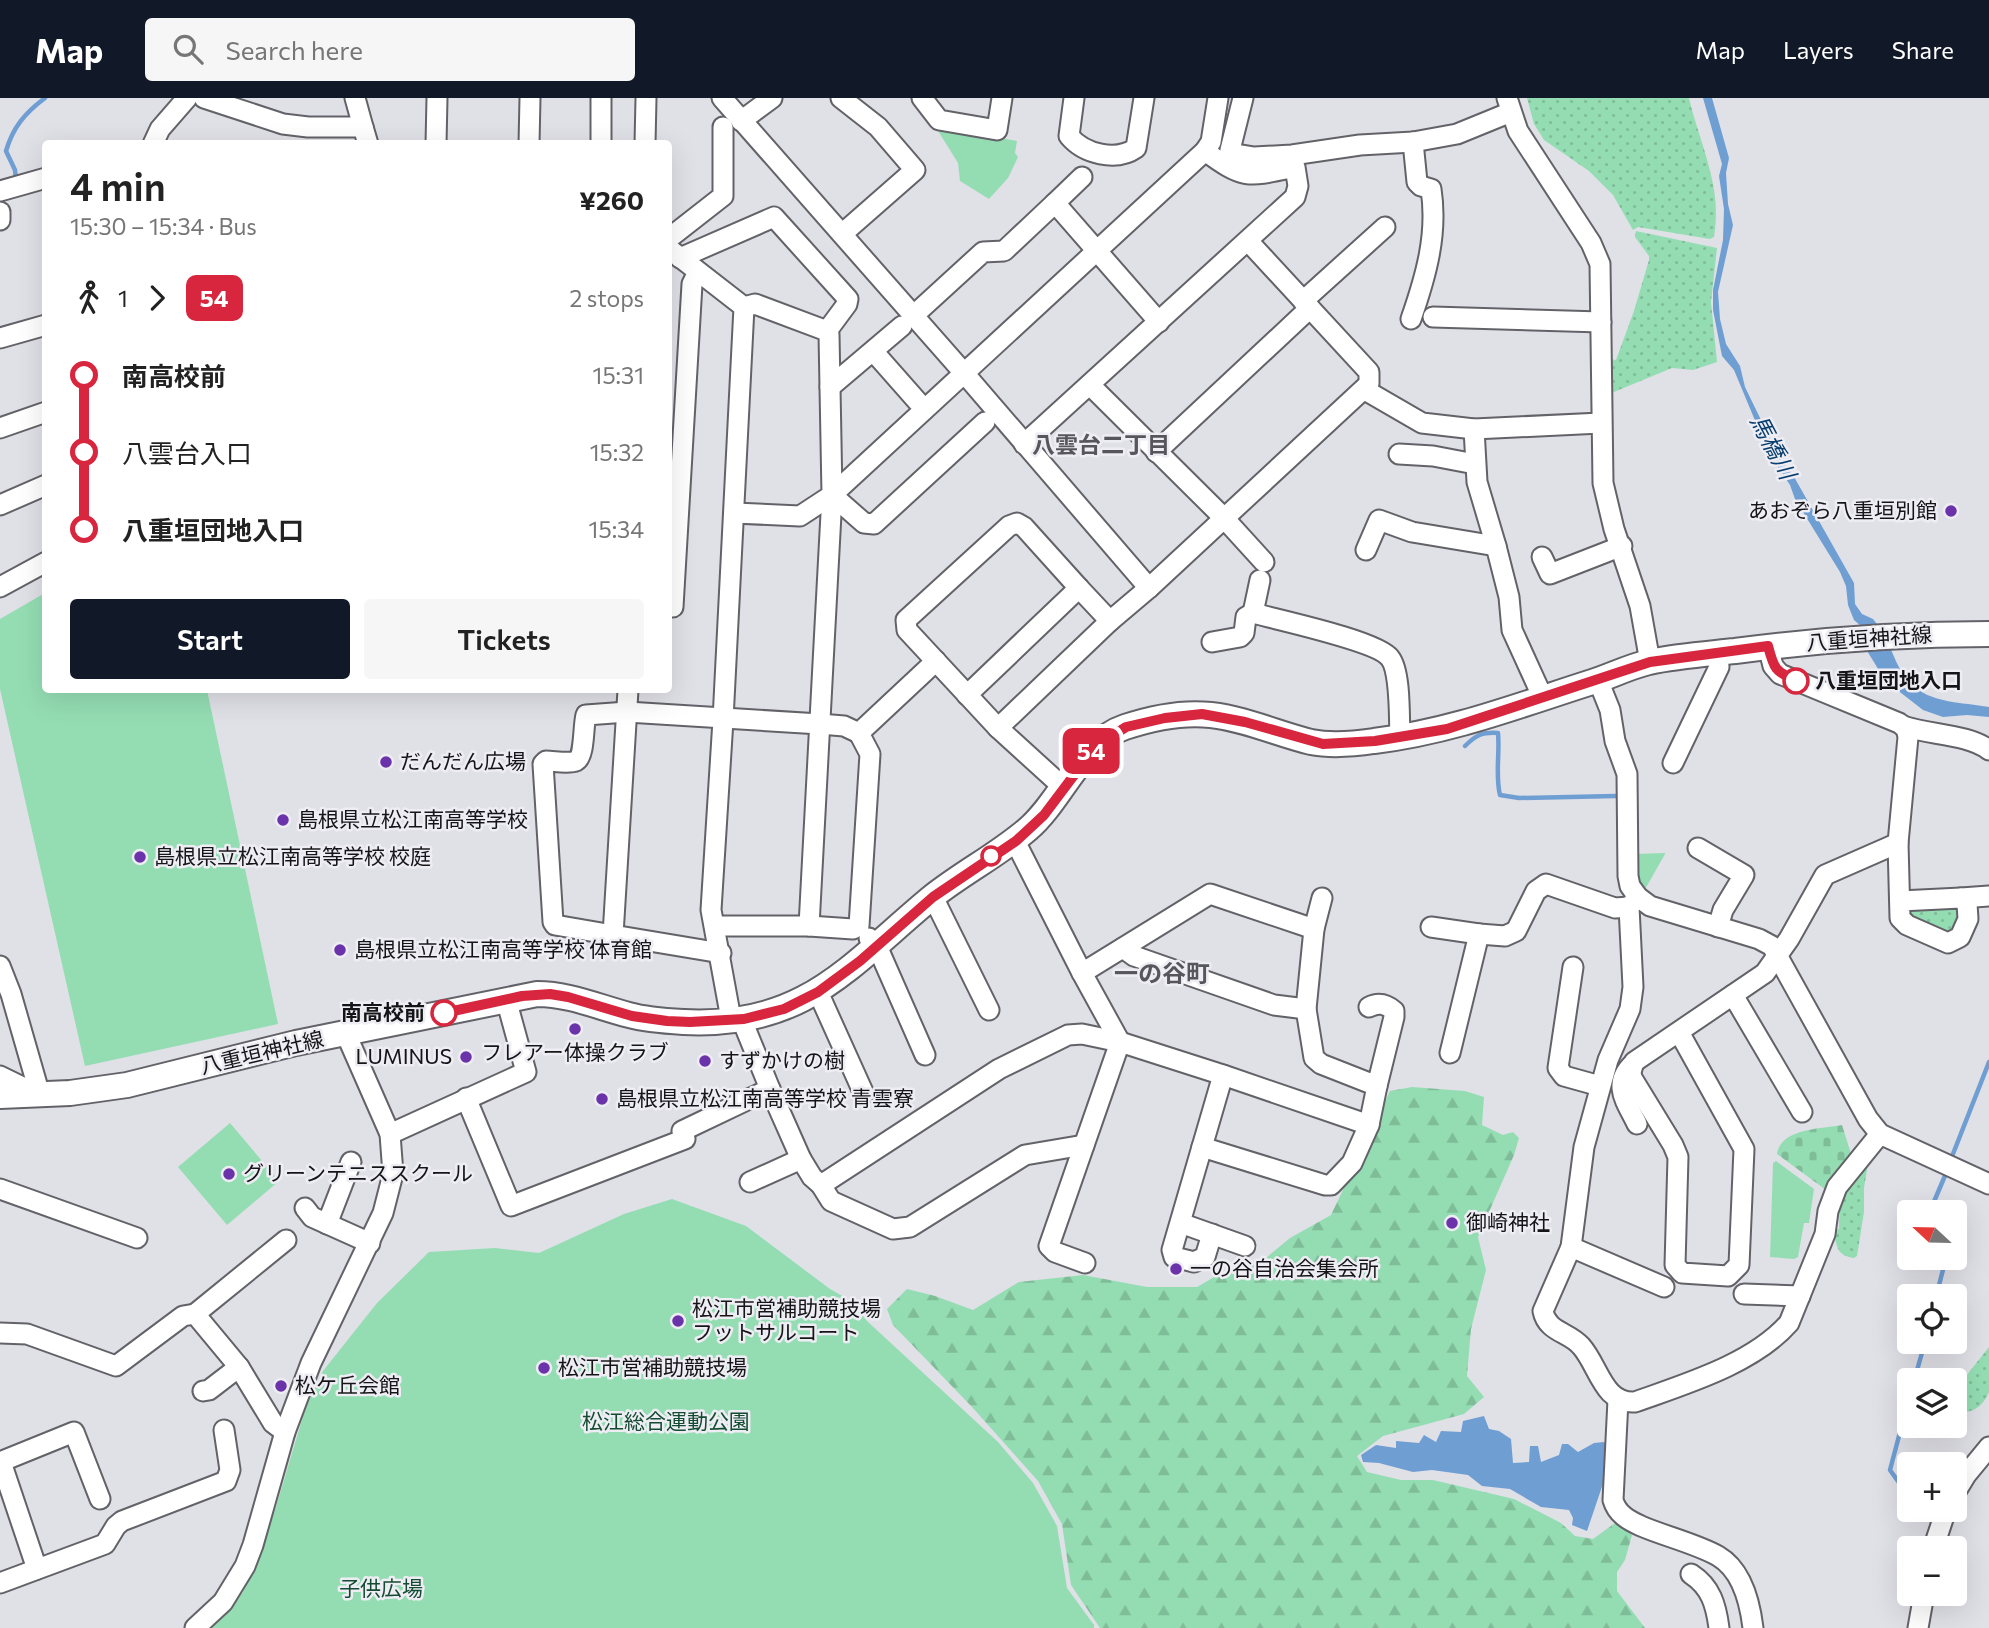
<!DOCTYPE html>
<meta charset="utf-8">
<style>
:root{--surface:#fff;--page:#f6f6f6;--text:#222;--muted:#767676;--accent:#111827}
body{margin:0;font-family:Commissioner,"Noto Sans JP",sans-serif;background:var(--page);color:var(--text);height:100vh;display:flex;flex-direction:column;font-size:26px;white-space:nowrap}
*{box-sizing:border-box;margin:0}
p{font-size:23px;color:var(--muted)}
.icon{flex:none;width:38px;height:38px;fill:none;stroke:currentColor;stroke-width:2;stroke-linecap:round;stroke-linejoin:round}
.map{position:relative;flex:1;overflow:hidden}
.side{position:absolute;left:42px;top:42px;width:630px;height:553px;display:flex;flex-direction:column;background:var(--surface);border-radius:7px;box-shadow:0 7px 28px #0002}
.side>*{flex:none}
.badge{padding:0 14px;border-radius:10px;font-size:24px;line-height:46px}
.needle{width:46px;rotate:292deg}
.tools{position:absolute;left:1897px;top:1102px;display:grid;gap:14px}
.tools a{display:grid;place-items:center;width:70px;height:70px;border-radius:7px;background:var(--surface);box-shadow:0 7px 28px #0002;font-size:35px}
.map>.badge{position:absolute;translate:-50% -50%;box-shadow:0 0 0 4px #fff}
.legs{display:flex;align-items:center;gap:10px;height:77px;padding:0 28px;font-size:23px}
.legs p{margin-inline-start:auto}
.head{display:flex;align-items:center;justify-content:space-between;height:119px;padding:0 28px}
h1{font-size:38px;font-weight:600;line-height:52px}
.action{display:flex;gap:14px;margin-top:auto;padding:14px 28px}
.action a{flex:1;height:80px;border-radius:7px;background:var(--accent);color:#fff;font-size:28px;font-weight:600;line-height:80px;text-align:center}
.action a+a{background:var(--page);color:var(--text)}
ul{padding:0 28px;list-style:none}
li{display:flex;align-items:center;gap:24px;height:77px;font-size:26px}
li i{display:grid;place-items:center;width:10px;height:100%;margin:0 9px;background:currentColor}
li i::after{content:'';width:18px;height:18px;margin:-9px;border:5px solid;border-radius:50%;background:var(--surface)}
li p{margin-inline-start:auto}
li:first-child i{background:linear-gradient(#0000 50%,currentColor 0)}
li:last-child i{background:linear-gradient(currentColor 50%,#0000 0)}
header{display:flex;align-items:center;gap:42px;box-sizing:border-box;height:98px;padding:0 35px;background:var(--accent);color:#fff}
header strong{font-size:33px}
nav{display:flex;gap:38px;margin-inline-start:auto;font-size:24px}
.search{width:490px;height:63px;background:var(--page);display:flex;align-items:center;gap:18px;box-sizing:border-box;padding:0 24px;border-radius:7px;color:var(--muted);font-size:26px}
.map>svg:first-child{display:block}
.grass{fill:url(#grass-dots)}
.forest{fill:url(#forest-firs)}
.cemetery{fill:url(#cemetery-stones)}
.green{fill:#94ddb3}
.water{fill:#6f9ed3}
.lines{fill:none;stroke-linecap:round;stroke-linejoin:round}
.stream{stroke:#6f9ed3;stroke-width:4.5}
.minor-casing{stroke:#626268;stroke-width:23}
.major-casing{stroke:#626268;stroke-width:28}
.minor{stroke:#fff;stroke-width:19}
.major{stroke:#fff;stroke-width:24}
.line-1-casing{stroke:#fff;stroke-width:16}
.line-1{stroke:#d7263d;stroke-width:10}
.poi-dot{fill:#6b33aa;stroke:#eeedf4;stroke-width:2.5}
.stop-1-dot{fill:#fff;stroke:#d7263d;stroke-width:3.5}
.labels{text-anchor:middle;stroke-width:5;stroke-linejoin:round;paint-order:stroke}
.poi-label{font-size:21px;fill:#151517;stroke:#eeedf4;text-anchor:start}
.street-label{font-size:21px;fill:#151517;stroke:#eeedf4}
.stop-label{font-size:21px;font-weight:bold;fill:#151517;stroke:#eeedf4;text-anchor:start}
.park-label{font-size:21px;fill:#144c31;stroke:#eeedf4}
.neighbourhood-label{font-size:23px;font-weight:bold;fill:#56565c;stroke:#eeedf4}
.water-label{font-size:23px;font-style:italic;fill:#083e6e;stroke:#eeedf4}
.quarter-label{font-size:24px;font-weight:bold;fill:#56565c;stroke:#eeedf4}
</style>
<header>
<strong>Map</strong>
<div class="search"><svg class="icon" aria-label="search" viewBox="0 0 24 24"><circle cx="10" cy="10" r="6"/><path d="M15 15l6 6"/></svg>Search here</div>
<nav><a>Map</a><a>Layers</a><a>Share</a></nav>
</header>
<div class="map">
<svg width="1989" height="1530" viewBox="0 0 1989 1530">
<defs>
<pattern id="grass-dots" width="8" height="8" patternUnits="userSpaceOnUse" patternTransform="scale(1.75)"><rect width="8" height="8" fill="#94ddb3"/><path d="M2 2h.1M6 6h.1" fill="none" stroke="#7fbd99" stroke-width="1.8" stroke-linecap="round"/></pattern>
<pattern id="forest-firs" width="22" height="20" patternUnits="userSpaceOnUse" patternTransform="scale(1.75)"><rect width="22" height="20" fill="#94ddb3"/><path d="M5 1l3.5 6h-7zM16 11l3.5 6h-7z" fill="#7fbd99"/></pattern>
<pattern id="cemetery-stones" width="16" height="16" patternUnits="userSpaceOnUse" patternTransform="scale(1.75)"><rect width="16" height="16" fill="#94ddb3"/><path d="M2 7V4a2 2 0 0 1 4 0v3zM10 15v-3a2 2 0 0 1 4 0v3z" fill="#7fbd99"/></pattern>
</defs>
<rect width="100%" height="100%" fill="#e0e0e7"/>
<g class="grass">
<path d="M 1527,0 L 1689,0 C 1700,47 1723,89 1714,139 L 1710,141 L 1638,129 L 1633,132 L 1613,97 L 1589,73 L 1544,42 L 1534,26 Z"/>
<polygon points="1636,133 1717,150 1711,204 1717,264 1693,272 1672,270 1609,296 1605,260 1616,262 1634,213 1649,162 1649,158 1635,139"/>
<polygon points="1960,807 1963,816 1949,838 1911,825 1907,813 1909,810"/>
<path d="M 1868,1066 L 1864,1090 L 1864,1114 L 1857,1158 L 1854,1160 C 1836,1157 1838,1150 1833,1133 L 1839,1131 L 1840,1101 Z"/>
<path d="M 1989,1249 C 1989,1260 1989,1285 1989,1294 C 1984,1308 1967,1321 1955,1309 L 1955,1292 Z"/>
</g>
<polygon class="forest" points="1412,989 1465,993 1484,999 1482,1027 1503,1037 1513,1034 1519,1040 1514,1057 1478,1139 1486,1172 1471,1231 1467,1278 1484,1299 1464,1316 1383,1338 1357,1358 1367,1374 1401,1382 1433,1382 1514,1401 1561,1425 1575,1438 1593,1441 1615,1425 1624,1429 1632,1437 1625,1462 1617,1474 1617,1493 1645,1530 1100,1530 1071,1487 1062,1426 1038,1383 972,1309 893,1227 887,1211 907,1191 935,1198 973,1212 1019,1184 1083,1177 1147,1189 1197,1189 1216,1178 1261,1164 1290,1140 1331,1117 1390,993"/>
<path class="cemetery" d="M 1842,1027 L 1852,1059 L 1837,1073 L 1829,1091 L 1826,1092 L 1777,1056 C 1781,1030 1821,1031 1842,1027 Z"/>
<g class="green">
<polygon points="935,28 1017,43 1015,55 1018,59 1008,80 989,101 960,83 958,65"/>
<polygon points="45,495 46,592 207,592 278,926 85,968 0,591 0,521"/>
<polygon points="1665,755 1665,756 1644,793 1637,783 1635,756"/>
<polygon points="230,1025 279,1083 227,1127 178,1069"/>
<polygon points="1776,1063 1814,1091 1809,1125 1804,1125 1798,1159 1794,1161 1770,1159 1773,1065"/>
<polygon points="672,1101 746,1128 830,1191 851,1203 867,1223 998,1344 1033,1385 1057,1428 1067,1490 1094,1527 1094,1530 206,1530 221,1518 243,1494 276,1409 306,1308 323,1273 377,1205 429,1154 495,1150 539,1155 624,1116"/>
</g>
<g class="water">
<polygon points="1703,0 1712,0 1729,60 1726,75 1728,106 1733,127 1718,194 1720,221 1726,246 1740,268 1745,289 1778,357 1793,377 1854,485 1855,506 1862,516 1873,521 1885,536 1862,529 1854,522 1848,507 1846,488 1840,474 1795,401 1790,387 1769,356 1734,272 1722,258 1713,212 1713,192 1723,142 1724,111 1719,78 1722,66"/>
<path d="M 1886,541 C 1893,554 1899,575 1910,585 C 1931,606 1962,604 1989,609 L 1989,619 L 1967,617 L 1943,619 L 1923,612 L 1896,591 L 1891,592 L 1861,543 Z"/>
<polygon points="1484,1318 1489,1331 1499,1333 1511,1341 1513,1365 1529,1364 1530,1348 1538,1348 1541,1364 1559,1357 1562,1346 1568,1346 1578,1354 1594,1345 1604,1344 1610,1352 1610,1365 1587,1433 1572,1427 1573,1420 1569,1412 1541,1409 1510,1391 1482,1388 1468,1377 1432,1372 1413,1374 1379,1365 1363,1364 1361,1357 1376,1347 1396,1350 1396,1343 1419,1345 1424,1337 1436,1344 1441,1333 1461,1334 1463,1323"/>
</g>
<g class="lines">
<g class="stream">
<path d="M 16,83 L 15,72 L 6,53 C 13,29 25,15 45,0"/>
<path d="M 1465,648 C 1476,637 1482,634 1498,635 C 1500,656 1495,677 1500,697 L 1519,700 L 1616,698"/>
<polyline points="1951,1061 1989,964"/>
<polyline points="1932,1115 1933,1106 1947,1073"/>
<polyline points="1936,1199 1946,1160"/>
<polyline points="1914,1283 1925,1244"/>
<polyline points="1909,1300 1890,1372 1900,1386 1909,1390"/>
</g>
<defs>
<g id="minor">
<polyline points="204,0 283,26 308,29 363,29 368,46"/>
<polyline points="355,0 363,29"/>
<polyline points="722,0 964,275 1149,490"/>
<polyline points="841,0 878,29 915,72 842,136"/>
<polyline points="922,0 939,22 997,32 1002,0"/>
<path d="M 1074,0 L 1069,38 C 1084,56 1116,64 1136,50 L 1144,0"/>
<polyline points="1243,0 1230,52 1236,56 1254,59 1292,57 1360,47 1413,44 1457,36 1511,14"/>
<polyline points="1507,0 1518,33 1591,145 1600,166 1603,385 1614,431 1640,508 1650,564"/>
<polyline points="741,23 772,0"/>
<polyline points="153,46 160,31 187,0"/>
<polyline points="436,46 437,0"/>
<polyline points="529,46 530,0"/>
<polyline points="601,46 601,0"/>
<polyline points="645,46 646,0"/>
<polyline points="0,93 46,80"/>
<polyline points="1055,105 1082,79"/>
<polyline points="0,114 0,122"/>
<polyline points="668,141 723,98 723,29"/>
<polyline points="668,150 744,209 723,622 711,812 731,921"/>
<polyline points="680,160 774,119 848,201 847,206 827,233"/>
<polyline points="1303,203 1385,129"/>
<polyline points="913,218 983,154 1004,153 1055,105 1159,224"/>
<polyline points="1433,219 1601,224"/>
<path d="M 1411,221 C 1426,178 1438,136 1431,91 L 1421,88 L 1417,84 L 1413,44"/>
<polyline points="0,240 46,227"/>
<polyline points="873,253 918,304"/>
<polyline points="1090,287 1223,419 1264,464"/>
<polyline points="830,289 902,228"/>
<polyline points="1365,292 1422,325 1474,331 1601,325"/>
<polyline points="0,330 46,314"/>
<polyline points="1474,331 1477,384 1496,448"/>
<path d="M 1024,346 L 1295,99 L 1298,88 L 1295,69 C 1248,79 1244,82 1205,53"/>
<polyline points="1156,354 1310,210"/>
<polyline points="1399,356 1433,358 1475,366"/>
<polyline points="832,397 864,425 874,426 985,324"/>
<polyline points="0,407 46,387"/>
<polyline points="734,415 800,418 832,397 829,236 827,233 755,206 744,209"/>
<polyline points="1366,452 1379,422 1412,434 1496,448 1509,499 1512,532 1543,600"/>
<polyline points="1542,459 1550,476 1622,448"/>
<polyline points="0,489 46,464"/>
<polyline points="668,509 673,509 692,186 698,174"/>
<polyline points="1253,515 1260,482"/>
<path d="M 1212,544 L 1240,539 L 1244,535 L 1246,519 L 1253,515 C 1278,522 1378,543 1390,560 C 1401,574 1399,621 1400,640"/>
<polyline points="1598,582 1610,612 1615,643 1627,676 1628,778 1630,788 1638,799 1650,808 1759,841 1772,848 1868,1021 1880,1036 1989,1086"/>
<polyline points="628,592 613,837 721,855"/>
<polyline points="967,597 1079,490 1110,523"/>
<path d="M 1903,628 C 1929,637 1968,636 1989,652"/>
<polyline points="998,630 907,532 906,522 1009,428 1017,425 1024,429 1079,490"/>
<polyline points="1673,665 1719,569 1718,555"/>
<polyline points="1064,690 998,630 1110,523 1149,490 1369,286 1369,274 1248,143"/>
<polyline points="1015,743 1082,875 1120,944 1050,1145 1049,1148 1055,1154 1085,1165"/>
<polyline points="1898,745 1900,820 1907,827 1948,845 1960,839 1968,821 1967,806 1961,800 1900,803"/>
<polyline points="1698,750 1744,777 1723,812 1718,829"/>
<polyline points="933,799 989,912"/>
<path d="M 1638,799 L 1629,809 L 1633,889 L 1630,911 L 1608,962 L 1584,1049 L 1571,1149 L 1543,1213 C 1547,1234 1569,1234 1581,1248 C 1599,1268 1603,1306 1635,1304 C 1685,1286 1753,1266 1789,1225 L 1825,1136 L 1828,1113 L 1837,1089 L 1880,1036"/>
<path d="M 1322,800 L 1314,831 L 1306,911 L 1314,960 L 1321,966 L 1377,988 L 1394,919 L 1394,913 C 1386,906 1379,904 1369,909"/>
<polyline points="1961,800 1989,798"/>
<polyline points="715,828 809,828 853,831 859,828 870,656 859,635 936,563"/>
<polyline points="809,828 832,397 1205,53 1211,44 1218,0"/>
<polyline points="1431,829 1479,836 1450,955"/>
<polyline points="1479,836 1505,838 1516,833 1536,793 1546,786 1615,810 1629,809"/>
<path d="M 613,837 L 555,827 L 553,824 L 543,666 L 546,663 C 554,663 569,666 576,663 C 585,658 583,627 586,617 L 627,614 L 820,626 L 844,628 L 859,635"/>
<polyline points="869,840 877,848 925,957"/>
<polyline points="1123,850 1134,858 1274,907 1306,911"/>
<polyline points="0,868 11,896 40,997"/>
<polyline points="1573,869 1558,970 1564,978 1600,988"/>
<polyline points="1082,875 1210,796 1314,831"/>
<polyline points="818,894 864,996"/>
<polyline points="1733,897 1802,1014"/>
<polyline points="744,921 746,932 770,991 801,1061 812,1079 821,1087 831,1103 893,1131 910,1129 1025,1057 1084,1047"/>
<polyline points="1679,934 1744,1051 1739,1167 1728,1178 1682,1175 1675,1167 1678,1059 1673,1047 1632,980 1631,974 1634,964 1765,875 1789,841 1825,777 1898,745 1908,639 1906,630 1899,625 1780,576 1773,568 1768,548"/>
<path d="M 1634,965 C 1611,986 1626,1003 1637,1026"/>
<polyline points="0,978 39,997"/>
<polyline points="466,1000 511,1108 685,1041"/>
<polyline points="682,1033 770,991"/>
<polyline points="390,1036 526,974 506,901"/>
<polyline points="1202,1049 1325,1087 1331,1087 1352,1065 1369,1027 1377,988"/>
<polyline points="750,1084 801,1061"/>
<polyline points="821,1087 999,971 1068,937 1082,936 1120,944 1223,977"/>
<polyline points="0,1091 137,1140"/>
<polyline points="305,1110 312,1119 370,1145"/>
<polyline points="327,1126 351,1064"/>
<polyline points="1186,1127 1245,1148"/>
<polyline points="1212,1136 1205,1159 1194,1164 1174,1159 1172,1152 1223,977 1369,1027"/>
<polyline points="1571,1149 1664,1189"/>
<polyline points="1744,1196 1800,1198"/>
<polyline points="195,1216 286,1142"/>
<polyline points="0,1235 27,1236 116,1268 183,1218 195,1216 239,1269 273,1325 285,1334"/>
<polyline points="203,1293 209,1292 239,1269"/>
<path d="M 1618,1302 L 1613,1402 C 1617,1416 1628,1422 1641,1428 C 1664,1438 1697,1446 1718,1458 C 1742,1472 1750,1505 1753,1530"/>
<polyline points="0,1364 74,1334 100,1401"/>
<polyline points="1,1364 37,1471"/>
<polyline points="1955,1395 1966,1377 1989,1349"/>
<polyline points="1933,1451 1946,1412"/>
<path d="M 1691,1476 C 1711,1489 1716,1507 1719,1530"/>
<polyline points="0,1485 105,1446 116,1428 122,1423 226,1383 230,1372 224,1332"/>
<polyline points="195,1530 223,1504 245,1468 253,1447 285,1334 311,1265 383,1115 393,1076 390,1036 346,936"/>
<polyline points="1918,1530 1924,1496"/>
</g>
<path id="major" d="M 0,998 L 70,995 L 127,987 L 296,945 L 537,896 C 569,896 598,909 629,917 C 647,922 666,923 684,924 C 804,930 848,869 931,800 C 962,775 998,757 1028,731 C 1062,702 1082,643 1125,629 C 1152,620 1184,614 1211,617 C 1246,621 1278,636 1311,644 C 1331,648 1354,646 1374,643 C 1449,634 1517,608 1589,585 C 1609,579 1628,569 1649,564 C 1677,558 1707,556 1735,553 C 1819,542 1904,536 1989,536"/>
</defs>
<use href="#minor" class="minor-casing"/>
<use href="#major" class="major-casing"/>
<use href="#minor" class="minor"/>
<use href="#major" class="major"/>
</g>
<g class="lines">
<defs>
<path id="line-1" d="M 444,915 L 522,898 L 550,896 L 568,899 L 632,918 L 667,923 L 690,924 L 744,921 L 784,911 L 818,894 L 860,863 L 933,799 L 1016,743 L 1044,717 L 1096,648 L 1126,629 L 1165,620 L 1202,616 L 1245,624 L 1323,646 L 1375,643 L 1447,631 L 1650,564 L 1768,548 C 1774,571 1775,573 1796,583"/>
</defs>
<use href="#line-1" class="line-1-casing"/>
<use href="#line-1" class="line-1"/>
</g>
<g class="poi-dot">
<circle cx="1951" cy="413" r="7"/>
<circle cx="386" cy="664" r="7"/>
<circle cx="283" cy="722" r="7"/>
<circle cx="140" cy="759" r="7"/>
<circle cx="340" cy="852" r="7"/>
<circle cx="575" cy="931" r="7"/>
<circle cx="466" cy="959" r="7"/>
<circle cx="705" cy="963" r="7"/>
<circle cx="602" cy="1001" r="7"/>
<circle cx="229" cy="1076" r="7"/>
<circle cx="1452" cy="1125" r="7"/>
<circle cx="1176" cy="1171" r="7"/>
<circle cx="678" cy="1223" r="7"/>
<circle cx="544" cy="1270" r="7"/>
<circle cx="281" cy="1288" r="7"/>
</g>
<g class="stop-1-dot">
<circle cx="1796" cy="583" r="12"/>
<circle cx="991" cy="758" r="9"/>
<circle cx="444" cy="915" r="12"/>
</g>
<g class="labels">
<g class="poi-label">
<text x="1937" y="420" text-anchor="end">あおぞら八重垣別館</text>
<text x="400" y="671">だんだん広場</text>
<text x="297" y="729">島根県立松江南高等学校</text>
<text x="154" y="766">島根県立松江南高等学校 校庭</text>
<text x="354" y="859">島根県立松江南高等学校 体育館</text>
<text x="575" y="962" text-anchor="middle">フレアー体操クラブ</text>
<text x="452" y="966" text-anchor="end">LUMINUS</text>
<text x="719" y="970">すずかけの樹</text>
<text x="616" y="1008">島根県立松江南高等学校 青雲寮</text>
<text x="243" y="1083">グリーンテニススクール</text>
<text x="1466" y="1132">御崎神社</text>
<text x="1190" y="1178">一の谷自治会集会所</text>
<text x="692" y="1218">松江市営補助競技場<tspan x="692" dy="24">フットサルコート</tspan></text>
<text x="558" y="1277">松江市営補助競技場</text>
<text x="295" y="1295">松ケ丘会館</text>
</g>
<g class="street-label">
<text transform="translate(1869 541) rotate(-4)" y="7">八重垣神社線</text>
<text transform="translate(262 955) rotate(-13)" y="7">八重垣神社線</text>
</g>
<g class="stop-label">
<text x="1815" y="590">八重垣団地入口</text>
<text x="425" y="922" text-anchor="end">南高校前</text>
</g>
<g class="park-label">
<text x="666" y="1331">松江総合運動公園</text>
<text x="381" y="1498">子供広場</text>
</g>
<g class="neighbourhood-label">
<text x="1101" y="355">八雲台二丁目</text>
</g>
<g class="water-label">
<text transform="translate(1773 349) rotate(62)" y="8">馬橋川</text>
</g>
<g class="quarter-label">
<text x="1162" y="884">一の谷町</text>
</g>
</g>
</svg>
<div class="tools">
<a><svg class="needle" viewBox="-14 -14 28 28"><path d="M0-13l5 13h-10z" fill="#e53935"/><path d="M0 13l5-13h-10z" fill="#767676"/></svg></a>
<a><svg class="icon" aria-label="locate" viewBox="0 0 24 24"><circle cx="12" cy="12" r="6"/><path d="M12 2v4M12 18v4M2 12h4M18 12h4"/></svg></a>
<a><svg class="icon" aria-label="layers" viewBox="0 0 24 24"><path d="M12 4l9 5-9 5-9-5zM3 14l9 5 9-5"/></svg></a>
<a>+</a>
<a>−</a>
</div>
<b class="badge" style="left:1091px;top:653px;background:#d7263d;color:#fff">54</b>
<section class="side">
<div class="head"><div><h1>4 min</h1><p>15:30 – 15:34 · Bus</p></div><b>¥260</b></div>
<div class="legs"><svg class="icon" aria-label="walk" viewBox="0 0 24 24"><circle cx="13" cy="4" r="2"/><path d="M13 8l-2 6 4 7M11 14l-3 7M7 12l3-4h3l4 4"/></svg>1<svg class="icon" aria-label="forward" viewBox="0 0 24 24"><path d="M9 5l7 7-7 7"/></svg><b class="badge" style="background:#d7263d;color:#fff">54</b><p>2 stops</p></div>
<ul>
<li><i style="color:#d7263d"></i><b>南高校前</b><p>15:31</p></li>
<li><i style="color:#d7263d"></i><span>八雲台入口</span><p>15:32</p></li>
<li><i style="color:#d7263d"></i><b>八重垣団地入口</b><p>15:34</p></li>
</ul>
<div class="action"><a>Start</a><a>Tickets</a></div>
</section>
</div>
